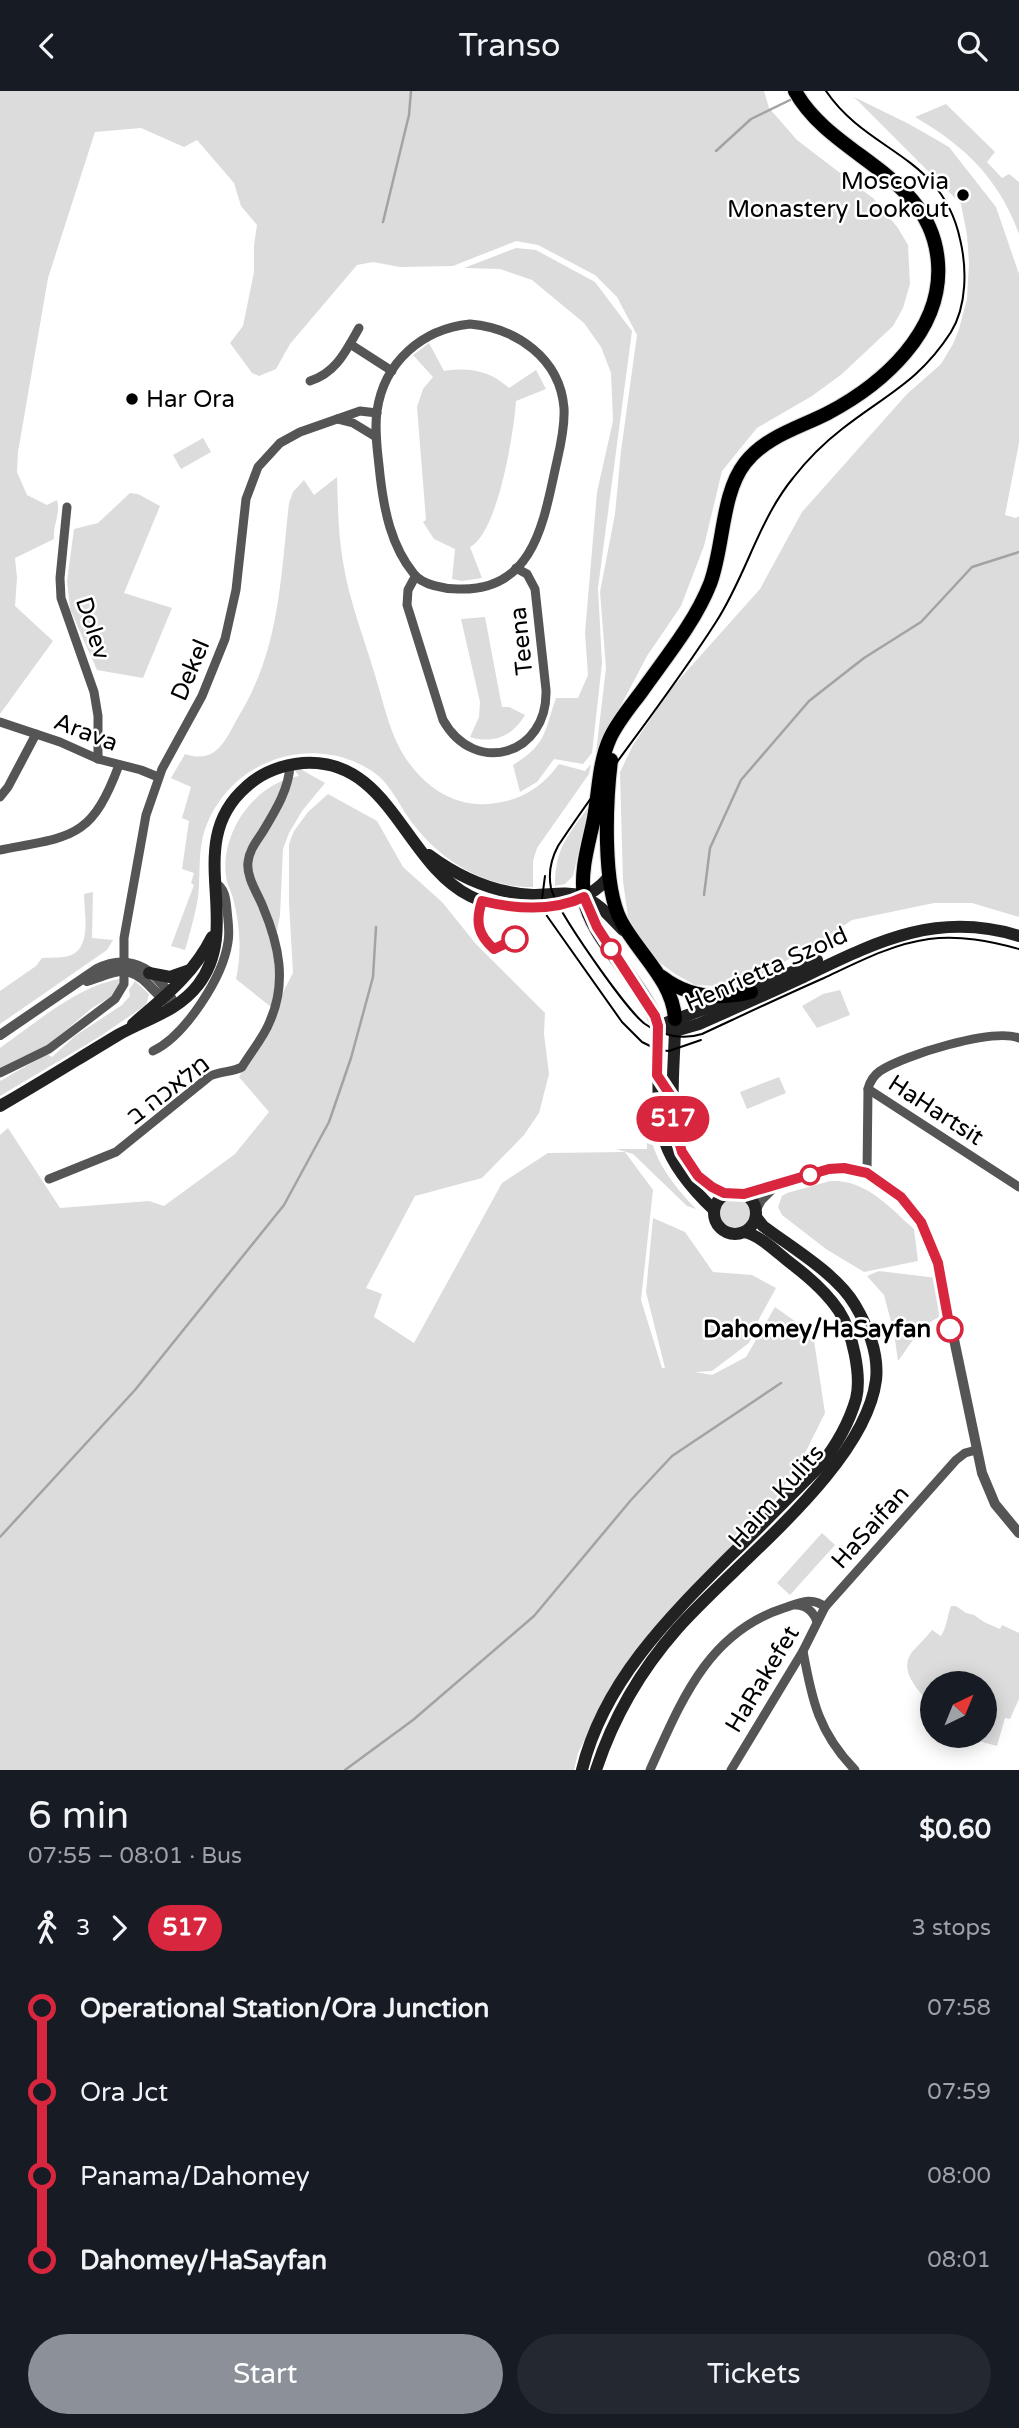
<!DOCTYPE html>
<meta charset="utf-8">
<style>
:root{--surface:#171b24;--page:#242831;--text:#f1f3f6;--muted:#9ea1a6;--accent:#8c9099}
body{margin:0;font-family:"Varela Round",Heebo,sans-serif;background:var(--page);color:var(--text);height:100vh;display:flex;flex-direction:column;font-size:26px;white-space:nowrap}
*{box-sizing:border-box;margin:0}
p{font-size:23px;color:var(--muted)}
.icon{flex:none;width:38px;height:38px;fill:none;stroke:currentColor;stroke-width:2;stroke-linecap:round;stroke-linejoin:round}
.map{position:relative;height:1679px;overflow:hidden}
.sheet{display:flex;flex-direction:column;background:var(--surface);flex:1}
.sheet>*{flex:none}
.badge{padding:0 14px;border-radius:23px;font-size:24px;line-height:46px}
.needle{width:46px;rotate:43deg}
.controls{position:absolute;left:920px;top:1580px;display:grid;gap:14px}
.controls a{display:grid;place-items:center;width:77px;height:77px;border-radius:50%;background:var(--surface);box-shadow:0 4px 18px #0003;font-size:35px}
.map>.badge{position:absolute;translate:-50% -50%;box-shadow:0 0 0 4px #fff}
.legs{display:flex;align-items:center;gap:10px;height:77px;padding:0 28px;font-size:23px}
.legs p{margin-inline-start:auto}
.head{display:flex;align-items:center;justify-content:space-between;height:119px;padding:0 28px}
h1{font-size:38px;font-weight:600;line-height:52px}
.primary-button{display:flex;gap:14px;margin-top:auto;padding:14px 28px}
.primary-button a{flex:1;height:80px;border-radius:42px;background:var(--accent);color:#fff;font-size:28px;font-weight:600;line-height:80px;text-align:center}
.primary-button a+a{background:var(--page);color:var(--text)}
ul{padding:0 28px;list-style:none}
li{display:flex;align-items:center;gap:24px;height:84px;font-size:26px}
li i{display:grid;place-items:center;width:10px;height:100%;margin:0 9px;background:currentColor}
li i::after{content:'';width:18px;height:18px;margin:-9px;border:5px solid;border-radius:50%;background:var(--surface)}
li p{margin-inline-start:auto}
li:first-child i{background:linear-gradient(#0000 50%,currentColor 0)}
li:last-child i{background:linear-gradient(currentColor 50%,#0000 0)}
header{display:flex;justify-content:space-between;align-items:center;height:91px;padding:0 28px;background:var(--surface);font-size:32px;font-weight:600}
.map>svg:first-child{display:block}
.green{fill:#dcdcdc}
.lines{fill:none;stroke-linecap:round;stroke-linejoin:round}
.stream{stroke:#a3a3a3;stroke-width:2.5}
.primary-casing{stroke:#dbdbdb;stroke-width:16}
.minor{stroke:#555;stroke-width:9}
.tertiary{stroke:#555;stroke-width:10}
.secondary{stroke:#222;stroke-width:12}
.primary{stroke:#000;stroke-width:14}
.tram{stroke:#000;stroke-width:2}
.line-1-casing{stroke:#fff;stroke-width:16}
.line-1{stroke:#d7263d;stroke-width:10}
.poi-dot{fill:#000;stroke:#fff;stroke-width:2.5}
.stop-1-dot{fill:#fff;stroke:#d7263d;stroke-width:3.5}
.labels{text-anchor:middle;stroke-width:5;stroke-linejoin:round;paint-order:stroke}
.poi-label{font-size:24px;fill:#000;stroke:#fff;text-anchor:end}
.street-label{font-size:24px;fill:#000;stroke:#fff}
.stop-label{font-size:24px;font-weight:bold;fill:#000;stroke:#fff;text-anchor:end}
</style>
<header><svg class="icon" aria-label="back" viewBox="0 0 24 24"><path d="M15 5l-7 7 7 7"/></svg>Transo<svg class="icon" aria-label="search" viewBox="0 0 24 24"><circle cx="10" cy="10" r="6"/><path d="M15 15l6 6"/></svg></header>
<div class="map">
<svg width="1019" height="1679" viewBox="0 0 1019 1679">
<rect width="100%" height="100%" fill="#fff"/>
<g class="green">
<path d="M 0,0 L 764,0 L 769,17 L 797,49 L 874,108 L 898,137 L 908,154 L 910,193 L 903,217 L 893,235 L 842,283 L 812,305 L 757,337 L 722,380 L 704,455 L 681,515 L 647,565 L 596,662 L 606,577 L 600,501 L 615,423 L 621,360 L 637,244 L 617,206 L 595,184 L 538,154 L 516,150 L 453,175 L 400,176 L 373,171 L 357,174 L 290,253 L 276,278 L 259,285 L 252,282 L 230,252 L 243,235 L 254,181 L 254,154 L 257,134 L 241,115 L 234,92 L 197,49 L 184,56 L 141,37 L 95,41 L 48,187 L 18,361 L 17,381 L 27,404 L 47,414 L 57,409 C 61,422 53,433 54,448 L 15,467 L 17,487 L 15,515 L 53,550 L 0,623 Z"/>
<polygon points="854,6 909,33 949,56 996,116 1019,183 1019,352 1005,424 1016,427 1019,425 1019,826 972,812 934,812 852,829 813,855 753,888 738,893 715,895 695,894 675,883 651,865 628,826 623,790 620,681 633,654 669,600 760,498 802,421 907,303 941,273 953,253 959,238 967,208 969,172 967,144 961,113"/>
<path d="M 946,13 L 995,61 L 987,71 L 1002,87 L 1009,83 L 1019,91 L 1019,143 C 999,88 965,55 915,26 Z"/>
<path d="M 516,157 L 536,159 L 595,191 L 632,240 L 598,497 L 602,572 L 592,662 L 583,673 L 554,668 L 537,691 L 520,701 L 513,674 C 547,653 544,641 556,607 L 578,607 L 588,584 L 585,542 L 597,401 L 613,330 L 611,282 L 601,256 L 584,232 L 532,189 L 500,178 L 464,177 Z"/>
<path d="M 429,252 L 444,280 C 470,276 490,280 509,297 L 536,279 L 546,298 L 516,310 C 514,341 498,442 470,456 L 482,487 L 462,490 L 452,488 L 455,458 L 434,448 L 423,431 L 426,429 L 417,316 L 423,298 L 433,286 L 413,264 Z"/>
<polygon points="203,347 211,361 181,378 173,364"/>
<path d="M 337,386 C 338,414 338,443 343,471 C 349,509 364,547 375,584 C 385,616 391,651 413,677 C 431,700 458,715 487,713 C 518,711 541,698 559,673 L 585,680 L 591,673 L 589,683 L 537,757 L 533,770 L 533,796 C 483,797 436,767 408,726 C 397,710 389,691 372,680 C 313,642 233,668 207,733 C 197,757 201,782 198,807 C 195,824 190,842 185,859 L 171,855 L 194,794 L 191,792 L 194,782 L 182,778 L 189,730 L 182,727 L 191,696 L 171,687 L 185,663 C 215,673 224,652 236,630 C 242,619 249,608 254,596 C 280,540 282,473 289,412 L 293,401 L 304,389 L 314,404 Z"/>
<polygon points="130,402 138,403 160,415 124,502 172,517 143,587 97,579 70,518 67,490 74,438 98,432"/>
<path d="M 485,526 L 502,616 L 509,616 L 525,624 C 512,646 493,653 470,646 L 479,626 L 480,611 L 461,528 Z"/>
<path d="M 288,671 L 325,692 L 302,720 L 289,742 L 283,758 L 280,824 L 273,861 L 276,890 L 271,916 L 236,888 C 242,861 240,834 233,807 C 231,800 227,793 226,786 C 220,741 255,692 299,685 Z"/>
<polygon points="328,703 377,730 403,776 442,811 476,853 545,922 544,943 549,983 539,1022 524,1044 482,1087 415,1105 366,1197 382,1203 374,1226 414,1252 502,1092 548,1062 625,1061 653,1099 641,1209 662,1277 665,1277 646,1201 653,1127 685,1141 713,1181 752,1184 776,1197 760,1226 749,1252 712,1280 695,1281 712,1284 746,1266 775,1216 813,1243 825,1322 802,1368 770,1416 742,1450 663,1529 610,1597 578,1662 574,1679 0,1679 0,1044 8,1037 60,1117 149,1110 164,1115 235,1063 269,1021 239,986 293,882 289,812 289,753 294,740 308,721"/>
<path d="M 589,715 L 573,785 L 565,793 L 555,795 C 555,756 568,745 589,715 Z"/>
<path d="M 93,801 L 92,847 L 113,849 L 107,859 L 0,933 L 0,900 L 36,875 L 42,867 C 52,866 66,868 75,862 C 91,851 84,819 84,803 Z"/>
<path d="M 123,887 L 117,902 L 92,917 L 46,956 L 18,968 L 0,979 L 0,957 C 37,931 77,895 123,887 Z"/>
<polygon points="135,890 149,903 146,914 99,946 0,1005 0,990 47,963 52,966 75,945 122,914 130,905 129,899"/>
<polygon points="840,899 850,924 817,937 802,915 823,903"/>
<polygon points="779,986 786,1002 747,1018 740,1001"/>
<path d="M 648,992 C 648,1007 647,1022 649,1037 C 653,1069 674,1095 696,1118 L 687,1115 L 633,1063 L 616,1058 L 647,1058 Z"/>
<path d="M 830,1090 C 866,1088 889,1116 914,1138 L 918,1170 L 864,1181 L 826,1158 L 782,1124 L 778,1116 L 782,1105 L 787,1102 Z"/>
<circle cx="735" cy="1122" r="17"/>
<path d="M 879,1180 L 937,1187 L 939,1226 C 919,1236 911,1253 898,1270 L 894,1242 L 884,1204 L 867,1185 Z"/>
<polygon points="822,1442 835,1454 790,1504 777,1492"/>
<path d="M 951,1515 L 956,1515 L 966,1522 L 974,1524 L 984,1531 L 1000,1538 L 1002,1534 L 1019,1542 L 1019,1608 L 1010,1628 L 1005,1627 L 997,1655 L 960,1645 L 985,1645 L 985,1592 L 933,1592 L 933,1616 C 921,1602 897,1581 912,1561 C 918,1554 926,1547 932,1539 L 941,1545 C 947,1535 947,1526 951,1515 Z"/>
</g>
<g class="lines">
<g class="stream">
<polyline points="716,60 751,28 790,9"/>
<polyline points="383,131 409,24 411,0"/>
<polyline points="704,804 710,757 741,689 809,610 864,567 921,531 972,476 1019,461"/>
<polyline points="0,1446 135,1299 284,1114 329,1031 351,967 373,886 376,836"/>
<polyline points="345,1679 413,1629 534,1525 631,1409 672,1365 781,1292"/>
</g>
<defs>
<g id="primary">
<path d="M 611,669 C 606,710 602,794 621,830 C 638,862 673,890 675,928"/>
<path d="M 662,886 C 688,906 720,909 751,901"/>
<path d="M 658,935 C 644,891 591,849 584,806 C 580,781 588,755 593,732 C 599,704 598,673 610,647 C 618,630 631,615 642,600 C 666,566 695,531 710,493 C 724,456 721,403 745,372 C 766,345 799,337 828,322 C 883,293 943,240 938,172 C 932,83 832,67 795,0"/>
</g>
</defs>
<use href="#primary" class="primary-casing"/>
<g class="minor">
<path d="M 470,233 C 516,237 560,267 564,317 C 565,335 561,353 557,370 C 544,427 536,501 458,498 C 445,498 422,494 414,483 C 391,455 384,419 380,384 C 378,363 374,341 377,320 C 384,271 422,238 470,233 Z"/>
<polyline points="350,253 392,280"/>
<path d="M 310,290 C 336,282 346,260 359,237"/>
<polyline points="337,328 353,332 376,346"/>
<polyline points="67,416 60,487 61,507 94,601 98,625 98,668"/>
<path d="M 415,486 L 408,499 L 407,514 L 443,629 C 475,686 548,664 546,599 L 535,498 L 527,483 L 516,477"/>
<polyline points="0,631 60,651 98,668 141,679 158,686"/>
<polyline points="0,706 8,696 36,643"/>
<path d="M 0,759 C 72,745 91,749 119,674"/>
<path d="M 153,960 C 185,945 223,886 228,851 C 230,840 228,830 227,819 C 226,807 225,797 214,791"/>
<polyline points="0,982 49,958 115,908 124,893 124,847 146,724 162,678 202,605 225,548 236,499 246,408 258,376 280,352 300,341 360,320 377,322"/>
<polyline points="868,998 1019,1096"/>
<path d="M 867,1082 L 868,998 C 870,990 873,985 880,980 C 904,964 992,937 1019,947"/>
<path d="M 49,1088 L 116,1061 L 210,985 C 221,980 233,981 242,976 C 251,961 264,946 270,930 C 287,891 279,854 263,816 C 258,803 246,786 248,771 C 249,760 256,751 262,742 C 274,722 289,699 290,674"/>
<path d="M 796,1514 C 806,1514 814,1521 817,1531"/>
<path d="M 803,1560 C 812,1610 819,1642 855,1679"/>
<path d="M 650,1679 C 681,1611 707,1542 784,1517 C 799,1512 812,1505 825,1516"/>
<polyline points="731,1679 803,1560 825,1516 956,1369 965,1362 976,1359"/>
</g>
<g class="tertiary">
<path d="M 87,890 C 113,882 126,871 148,893 C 155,900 161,907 169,912"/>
<path d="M 0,944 L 97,878 C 132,860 161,882 175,915"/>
<path d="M 744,1103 C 772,1100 800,1085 828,1078 C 861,1070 898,1096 915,1123 C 926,1138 932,1155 938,1172 L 982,1382 L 995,1413 L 1019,1442"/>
<polyline points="756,1118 761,1109 773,1097"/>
</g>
<g class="secondary">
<path d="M 429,764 C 460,787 495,802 533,804 C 550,804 566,800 582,805 C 598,811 611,827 623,839"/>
<polyline points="149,882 170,886 190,879"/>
<polyline points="666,932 751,901 817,869"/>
<path d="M 133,933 C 164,906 193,884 212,846"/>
<path d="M 675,934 C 675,988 656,1082 727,1103"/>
<path d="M 658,935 L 675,940 L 699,933 C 733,918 767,903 801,887 C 874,852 936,819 1019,845"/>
<path d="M 658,935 C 662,1023 643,1051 714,1119"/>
<path d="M 0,1015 C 40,992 78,968 118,944 C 146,928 177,921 198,894 C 245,833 181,753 246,696 C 261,682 282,674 303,672 C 390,666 404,772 470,805 C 491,816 519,818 542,816 C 568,813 591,807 608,787"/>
<circle cx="735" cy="1122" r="21"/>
<path d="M 582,1679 C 603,1592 668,1527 729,1466 C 760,1436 790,1405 820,1375 C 835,1356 849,1332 856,1308 C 862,1284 852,1240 839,1220 C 827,1202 810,1187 793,1174 C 778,1163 762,1145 744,1141"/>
<path d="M 596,1679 C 613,1627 641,1579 677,1538 C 734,1473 865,1376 876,1289 C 879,1263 868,1236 855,1214 C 837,1183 792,1157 763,1135 L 756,1126"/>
</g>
<use href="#primary" class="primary"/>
<g class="tram">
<path d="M 826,0 C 868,62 942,64 960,148 C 967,177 967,215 951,241 C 919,291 885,304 842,338 C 824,352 807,369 793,387 C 758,430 746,485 716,531 C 667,608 608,679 558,755 C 551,768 548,782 551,797 C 556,819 627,920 645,933 C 662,945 683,949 702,943 C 743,924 783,905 824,887 C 858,871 892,853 929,848 C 960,844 990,850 1019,858"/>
<polyline points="545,785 542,808 547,825 622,931 642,951 658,959 669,960 701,949"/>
</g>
</g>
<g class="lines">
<defs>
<path id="line-1" d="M 515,848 L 494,858 C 478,844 475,831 482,810 C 515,818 552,821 584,806 L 597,836 L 655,925 L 658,935 L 657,984 L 673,1008 L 674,1033 L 682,1061 L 698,1085 L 712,1096 L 724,1102 L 744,1103 L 829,1078 L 844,1077 L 867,1082 L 901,1106 L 921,1131 L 938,1172 L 950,1238"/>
</defs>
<use href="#line-1" class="line-1-casing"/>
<use href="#line-1" class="line-1"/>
</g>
<g class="poi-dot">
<circle cx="963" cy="104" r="7"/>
<circle cx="132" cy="308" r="7"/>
</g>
<g class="stop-1-dot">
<circle cx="515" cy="848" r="12"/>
<circle cx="611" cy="858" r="9"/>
<circle cx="810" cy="1084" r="9"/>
<circle cx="950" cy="1238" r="12"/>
</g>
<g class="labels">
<g class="poi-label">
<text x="949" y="98">Moscovia<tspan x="949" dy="28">Monastery Lookout</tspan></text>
<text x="146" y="316" text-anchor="start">Har Ora</text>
</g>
<g class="street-label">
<text transform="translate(93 537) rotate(72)" y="8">Dolev</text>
<text transform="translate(521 550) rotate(-96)" y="8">Teena</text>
<text transform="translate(190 579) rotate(-67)" y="8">Dekel</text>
<text transform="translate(86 641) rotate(21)" y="8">Arava</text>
<text transform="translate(766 878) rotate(-24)" y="8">Henrietta Szold</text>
<text transform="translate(168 999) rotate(-37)" y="8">מלאכה ב</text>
<text transform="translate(936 1019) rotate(33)" y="8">HaHartsit</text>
<text transform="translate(776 1405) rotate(-48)" y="8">Haim Kulits</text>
<text transform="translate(870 1436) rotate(-48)" y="8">HaSaifan</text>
<text transform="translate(762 1588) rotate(-59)" y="8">HaRakefet</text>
</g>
<g class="stop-label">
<text x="931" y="1246">Dahomey/HaSayfan</text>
</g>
</g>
</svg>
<div class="controls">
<a><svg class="needle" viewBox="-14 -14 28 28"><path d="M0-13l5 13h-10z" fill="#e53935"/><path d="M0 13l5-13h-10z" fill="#9ea1a6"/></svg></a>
</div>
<b class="badge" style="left:673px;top:1028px;background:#d7263d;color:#fff">517</b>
</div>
<section class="sheet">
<div class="head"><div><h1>6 min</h1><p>07:55 – 08:01 · Bus</p></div><b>$0.60</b></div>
<div class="legs"><svg class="icon" aria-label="walk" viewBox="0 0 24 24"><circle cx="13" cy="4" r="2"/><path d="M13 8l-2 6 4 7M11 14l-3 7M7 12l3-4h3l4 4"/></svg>3<svg class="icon" aria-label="forward" viewBox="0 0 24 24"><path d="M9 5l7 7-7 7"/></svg><b class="badge" style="background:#d7263d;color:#fff">517</b><p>3 stops</p></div>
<ul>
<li><i style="color:#d7263d"></i><b>Operational Station/Ora Junction</b><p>07:58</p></li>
<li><i style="color:#d7263d"></i><span>Ora Jct</span><p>07:59</p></li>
<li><i style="color:#d7263d"></i><span>Panama/Dahomey</span><p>08:00</p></li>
<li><i style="color:#d7263d"></i><b>Dahomey/HaSayfan</b><p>08:01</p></li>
</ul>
<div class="primary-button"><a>Start</a><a>Tickets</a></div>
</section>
